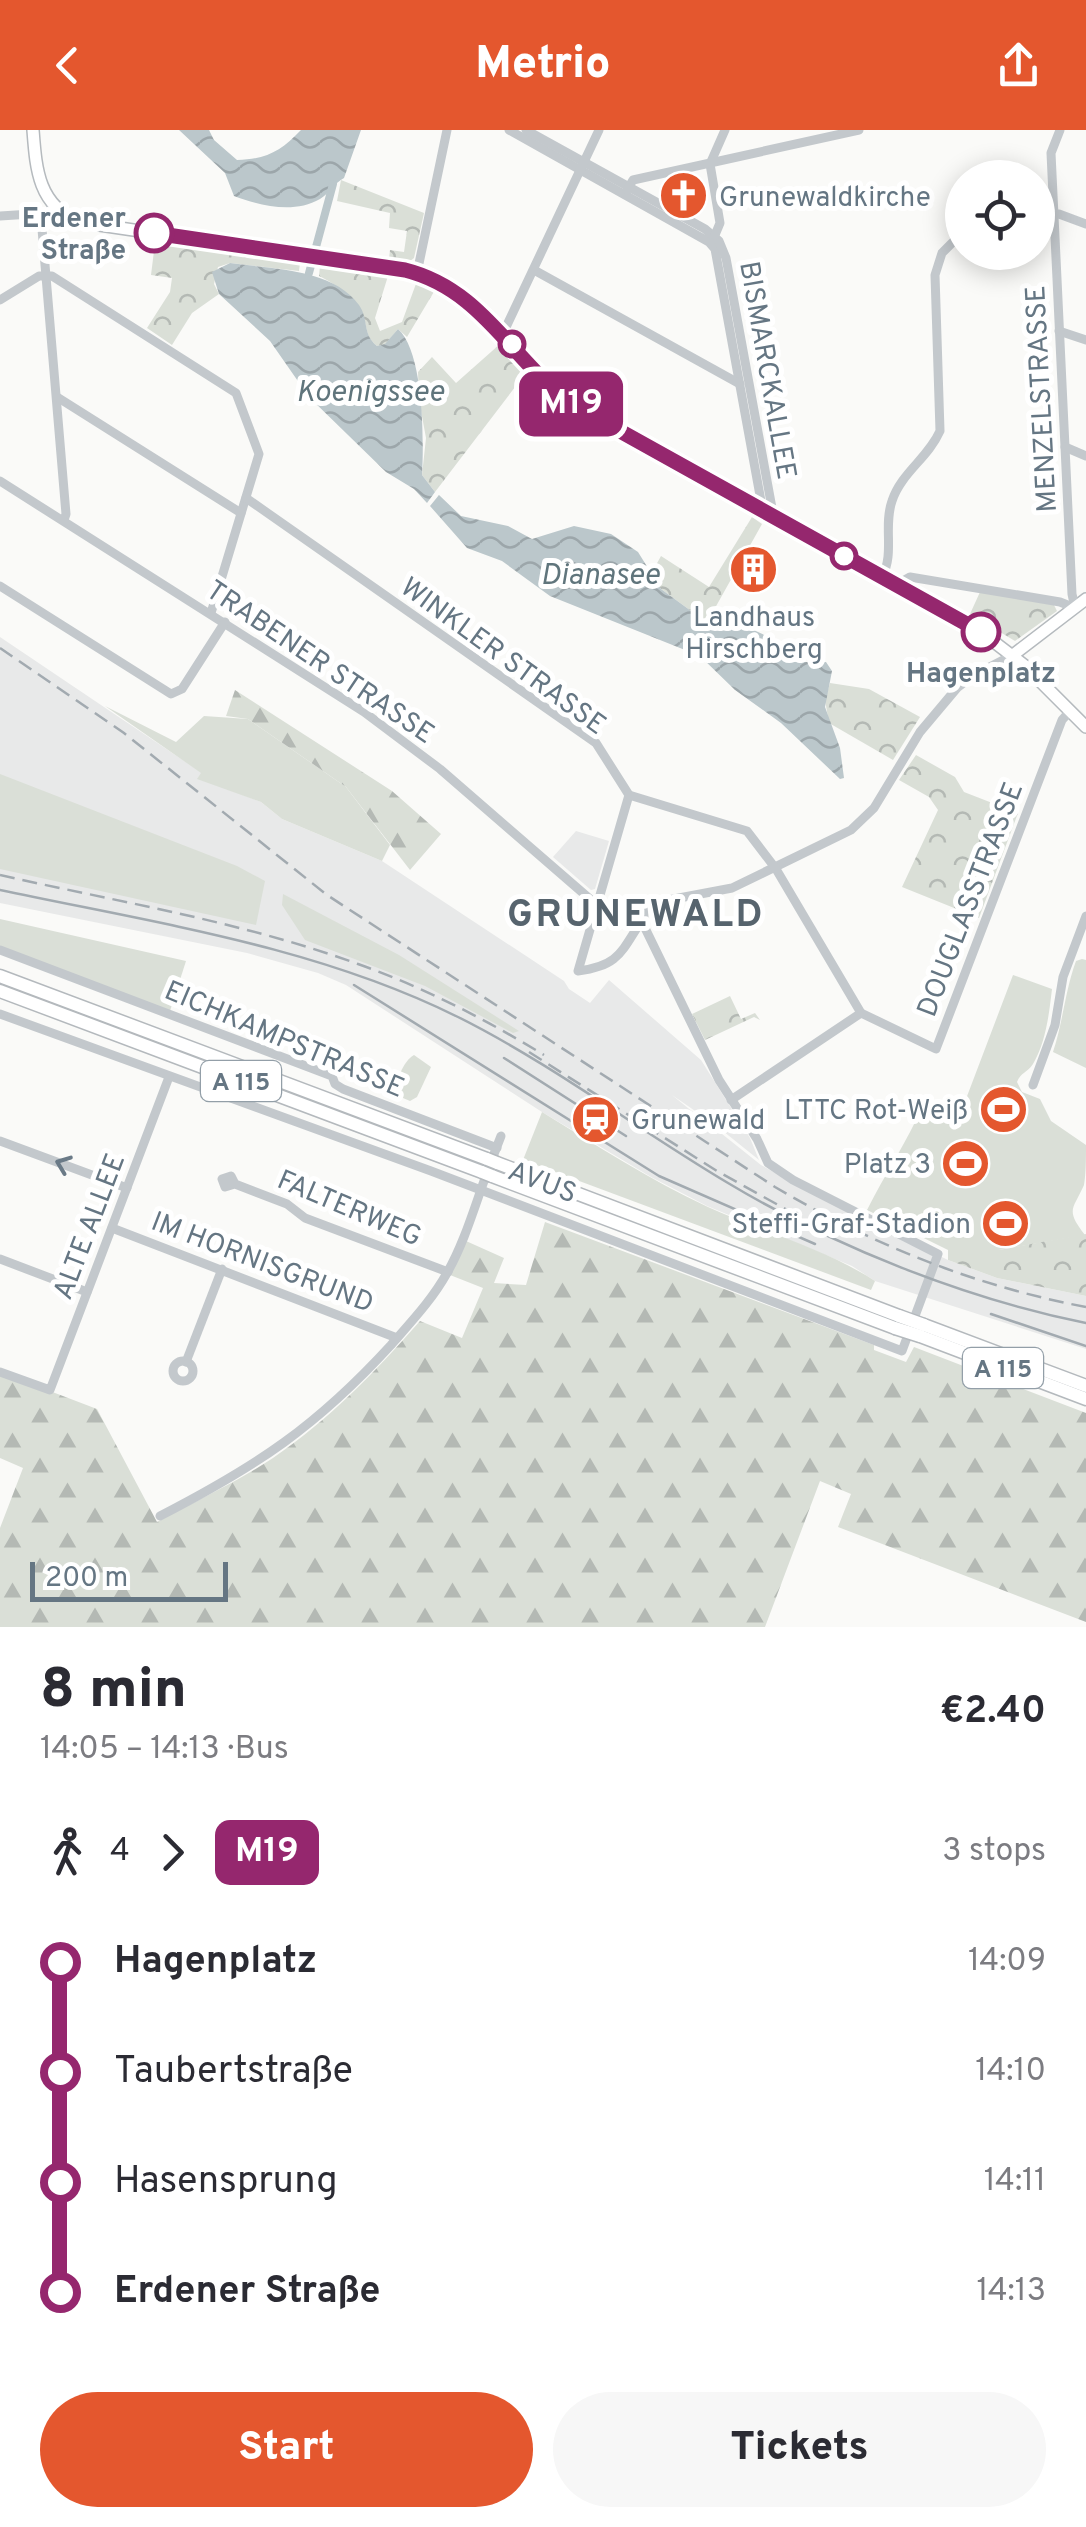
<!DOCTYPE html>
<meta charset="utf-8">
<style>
:root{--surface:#fff;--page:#f7f7f7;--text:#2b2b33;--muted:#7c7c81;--accent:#e4572e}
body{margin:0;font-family:Overpass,sans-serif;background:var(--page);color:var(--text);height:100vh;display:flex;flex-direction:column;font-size:38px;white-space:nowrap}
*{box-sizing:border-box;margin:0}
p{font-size:32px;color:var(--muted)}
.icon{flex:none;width:55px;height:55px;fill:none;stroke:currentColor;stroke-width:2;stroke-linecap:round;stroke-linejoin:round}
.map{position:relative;height:1497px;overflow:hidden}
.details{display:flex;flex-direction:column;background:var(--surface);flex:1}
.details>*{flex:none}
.badge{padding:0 20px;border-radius:15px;font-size:35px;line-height:65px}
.buttons{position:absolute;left:945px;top:30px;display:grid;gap:20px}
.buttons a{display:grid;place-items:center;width:110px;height:110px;border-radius:50%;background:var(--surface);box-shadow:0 5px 25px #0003;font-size:50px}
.scale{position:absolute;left:30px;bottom:25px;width:198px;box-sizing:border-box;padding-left:10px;border:5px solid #657683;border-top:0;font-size:28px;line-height:35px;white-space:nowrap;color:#657683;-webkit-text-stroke:8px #fff;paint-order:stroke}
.map>.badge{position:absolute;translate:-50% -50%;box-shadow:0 0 0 5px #fff}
.legs{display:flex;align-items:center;gap:15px;height:110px;padding:0 40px;font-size:32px}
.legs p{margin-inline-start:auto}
.headline{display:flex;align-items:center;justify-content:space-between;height:170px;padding:0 40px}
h1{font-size:55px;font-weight:800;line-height:75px}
.button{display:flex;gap:20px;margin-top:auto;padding:20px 40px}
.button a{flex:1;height:115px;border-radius:60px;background:var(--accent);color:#fff;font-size:40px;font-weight:800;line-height:115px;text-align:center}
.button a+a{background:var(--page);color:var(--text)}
ul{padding:0 40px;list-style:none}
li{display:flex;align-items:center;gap:35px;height:110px;font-size:38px}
li i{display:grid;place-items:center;width:15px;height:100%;margin:0 12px;background:currentColor}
li i::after{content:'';width:25px;height:25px;margin:-12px;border:8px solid;border-radius:50%;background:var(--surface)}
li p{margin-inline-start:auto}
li:first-child i{background:linear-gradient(#0000 50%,currentColor 0)}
li:last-child i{background:linear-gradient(currentColor 50%,#0000 0)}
header{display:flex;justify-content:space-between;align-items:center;height:130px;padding:0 40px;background:var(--accent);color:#fff;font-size:45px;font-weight:800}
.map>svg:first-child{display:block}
.built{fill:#e8e9e9}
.green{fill:#dadfd7}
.forest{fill:url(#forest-firs)}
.park{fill:url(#park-crowns)}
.water{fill:url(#water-waves)}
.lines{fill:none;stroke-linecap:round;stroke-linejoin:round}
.canal{stroke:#bbc7cb;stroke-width:8}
.major-casing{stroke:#b5babe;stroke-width:14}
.highway-casing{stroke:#b4b9bd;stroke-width:15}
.minor{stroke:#c3c8cc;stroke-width:9}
.major{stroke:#fff;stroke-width:11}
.highway{stroke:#fff;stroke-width:12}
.tram{stroke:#a2aab0;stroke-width:2.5}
.rail{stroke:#a2aab0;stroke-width:2.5;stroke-dasharray:15 8;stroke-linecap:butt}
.highway-bridge-casing{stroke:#b4b9bd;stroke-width:15;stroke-linecap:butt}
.highway-bridge{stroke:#fff;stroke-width:12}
.oneway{stroke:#6a7a87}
.line-1-casing{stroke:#fff;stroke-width:22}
.line-1{stroke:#95276e;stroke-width:15}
.stop-1-dot{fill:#fff;stroke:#95276e;stroke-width:5}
.labels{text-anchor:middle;stroke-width:10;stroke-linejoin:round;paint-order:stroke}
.shield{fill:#fff;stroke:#939fa8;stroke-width:2.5}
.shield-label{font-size:25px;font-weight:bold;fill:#657683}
.poi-label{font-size:28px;fill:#657683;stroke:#fff;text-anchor:end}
.stop-label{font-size:28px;font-weight:bold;fill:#657683;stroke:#fff;text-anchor:end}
.street-label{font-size:28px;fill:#657683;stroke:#fff}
.water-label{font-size:30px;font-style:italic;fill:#60757c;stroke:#fff}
.district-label{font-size:38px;font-weight:bold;letter-spacing:2.5px;fill:#57646e;stroke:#fff}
</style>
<header><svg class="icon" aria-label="back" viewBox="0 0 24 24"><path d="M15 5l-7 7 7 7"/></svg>Metrio<svg class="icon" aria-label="share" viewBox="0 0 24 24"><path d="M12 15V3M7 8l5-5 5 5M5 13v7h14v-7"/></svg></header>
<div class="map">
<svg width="1086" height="1497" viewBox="0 0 1086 1497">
<defs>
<pattern id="forest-firs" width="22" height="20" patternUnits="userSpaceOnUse" patternTransform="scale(2.5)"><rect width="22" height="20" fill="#dadfd7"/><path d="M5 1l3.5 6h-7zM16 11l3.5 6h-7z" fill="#b4b9b4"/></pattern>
<pattern id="park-crowns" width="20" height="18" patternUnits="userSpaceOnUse" patternTransform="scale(2.5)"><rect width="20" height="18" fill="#dadfd7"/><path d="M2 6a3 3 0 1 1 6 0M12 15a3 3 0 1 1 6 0" fill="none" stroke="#b4b9b4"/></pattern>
<pattern id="water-waves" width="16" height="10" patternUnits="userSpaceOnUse" patternTransform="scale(2.5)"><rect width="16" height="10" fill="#bbc7cb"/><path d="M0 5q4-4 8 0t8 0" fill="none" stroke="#9ca6aa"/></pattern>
</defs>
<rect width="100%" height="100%" fill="#fafaf8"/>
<g class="built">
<polygon points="0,507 202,643 198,648 261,672 282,689 382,731 564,851 569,859 590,873 609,850 701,930 750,1008 759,1030 708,989 703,992 701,985 672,965 699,987 698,992 703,995 707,992 761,1035 813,1064 948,1130 997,1148 1086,1166 1086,1219 875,1151 852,1136 707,1076 651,1047 542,982 346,855 318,843 247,823 0,773"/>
<polygon points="576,701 609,711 595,759 591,760 553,727"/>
</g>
<g class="green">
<polygon points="105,576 176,612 204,586 248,589 346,657 390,715 382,731 282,689 261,672 197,649 201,643"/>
<polygon points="0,644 237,736 265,751 256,795 0,739"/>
<polygon points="283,764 399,825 519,901 513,903 425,856 305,810 282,775"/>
<polygon points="0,789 186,831 170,881 0,817"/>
<path d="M 1082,829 L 1086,830 L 1086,938 L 1053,922 C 1063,892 1065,861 1076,831 Z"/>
<path d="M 1013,845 L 1052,859 C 1049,884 1046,912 1033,934 C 1027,943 1021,942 1017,952 L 1022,962 L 1040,969 L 1051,991 L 1086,1015 C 1086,1027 1086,1044 1084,1055 C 1073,1080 1065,1079 1085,1105 L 999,1120 L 948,1120 L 867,1080 C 885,1044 907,1012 923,975 L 958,990 Z"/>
<path d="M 414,925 L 431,937 L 417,967 L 410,971 L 396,965 C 394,953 404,930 414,925 Z"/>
<path d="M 542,982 C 596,1015 650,1050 708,1077 C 763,1102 826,1119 875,1151 L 871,1160 L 523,1030 Z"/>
</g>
<g class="forest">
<polygon points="235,560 392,661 441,704 410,740 346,657 248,589 226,586"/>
<path d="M 545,1092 L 874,1215 L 874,1220 L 906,1232 L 914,1217 L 1086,1283 L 1086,1492 L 838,1397 L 851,1364 L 820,1351 L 765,1497 L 0,1497 L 0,1398 L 23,1338 L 0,1328 L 0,1242 L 97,1279 L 157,1392 C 195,1371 237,1352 273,1328 C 330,1289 375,1242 420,1191 L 462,1208 L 483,1158 L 450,1145 L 466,1111 L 504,1128 L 494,1153 L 526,1155 Z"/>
</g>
<g class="park">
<polygon points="341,50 424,83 414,128 409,132 389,129 390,120 404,122 407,101 389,98 390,83 337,71"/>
<polygon points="155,113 300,133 299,141 230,133 218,137 214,154 219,164 192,183 172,215 147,198 170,162 172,148 151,145"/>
<path d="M 320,136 L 388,146 L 375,188 L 380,201 L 402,192 L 417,151 L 435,160 L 407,207 L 398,199 L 385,215 L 377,216 C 365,206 368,199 363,186 C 357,168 335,154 319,146 Z"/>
<polygon points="500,214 525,244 435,362 422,345 426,308 419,270 418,242 432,227 456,253"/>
<polygon points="752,387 762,394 710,487 702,489 661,459 651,444 661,426 709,457"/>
<polygon points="980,462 1054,475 1057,481 1015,511 970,484"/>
<polygon points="830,553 869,559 920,587 893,630 829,593 825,570"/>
<polygon points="916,625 955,647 964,662 1018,683 979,788 902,757 938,680 929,667 899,650"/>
<polygon points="730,866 741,889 755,883 760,890 754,887 705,910 692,884"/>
<polygon points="1086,1104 1086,1166 997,1148 948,1130 948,1120 999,1120"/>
</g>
<g class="water">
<path d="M 179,0 L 209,0 L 214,10 L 237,30 C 267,29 281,21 301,0 L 361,0 L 344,48 C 334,53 329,64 320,69 C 294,84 261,76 234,66 L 225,43 Z"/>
<path d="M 230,133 C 270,139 333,138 359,175 C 369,189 362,204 377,216 L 385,214 L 398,199 C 424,222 424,311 422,345 L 435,362 L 427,373 L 414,359 L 386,342 L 309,267 L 270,211 L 219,164 L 212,142 Z"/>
<polygon points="439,365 461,386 508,396 532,409 574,396 611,404 638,422 661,459 702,489 734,491 786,515 791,532 826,532 832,541 825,577 840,618 844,648 840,649 781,593 735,560 700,526 550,466 502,431 467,418 430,376"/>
</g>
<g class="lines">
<polyline class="canal" points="309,143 333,54"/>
<defs>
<g id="major">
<path d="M 33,0 C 36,39 38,75 79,92 L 405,140 C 485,160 513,233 575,277 L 981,502 L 1024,535 L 1086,597"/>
<polyline points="1013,525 1086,469"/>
</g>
<g id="highway">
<polyline points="0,846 487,1029"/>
<polyline points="0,861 482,1042"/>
<polyline points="497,1033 899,1186"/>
<polyline points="492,1046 895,1198"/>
<polyline points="924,1195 1086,1256"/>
<polyline points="920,1206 1086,1269"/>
</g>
</defs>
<use href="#major" class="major-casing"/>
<use href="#highway" class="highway-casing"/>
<g class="minor">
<polyline points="509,0 709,112 715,119 761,371 758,378"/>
<polyline points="526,0 705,99 719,111 726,128 772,378 769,384"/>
<polyline points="1060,0 1051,23 1072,464 1075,478"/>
<polyline points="710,34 720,93 715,105"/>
<polyline points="710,34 725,0"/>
<polyline points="627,60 633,50 859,0"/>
<polyline points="54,76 47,83 42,99 66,384 64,390"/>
<polyline points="0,86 47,83"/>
<polyline points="1038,86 1059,84 1086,94"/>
<polyline points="534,140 740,254"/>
<polyline points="417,143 447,0"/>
<polyline points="0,170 39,146 52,146 236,263 259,324 211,483"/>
<polyline points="501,201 507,195 599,0"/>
<polyline points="1059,201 1086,210"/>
<polyline points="57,267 241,383"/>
<polyline points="1065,317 1086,326"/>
<polyline points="0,351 364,582 440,639 598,776 610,781 732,758 851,700 874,678 920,602 957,558 974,545 1013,525"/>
<path d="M 246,368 L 596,613 L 629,665 L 578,841 C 619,836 621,822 642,790"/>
<path d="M 882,447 C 895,423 883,397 892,371 C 901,343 928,328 940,301 L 935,145 L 942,123 L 962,103"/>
<polyline points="896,455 910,447 1060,472 1075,478"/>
<polyline points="0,456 171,564 182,559 225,492"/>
<polyline points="629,665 747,701 776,739 861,883"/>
<polyline points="0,820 332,946 335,954 343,959 497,1018"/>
<polyline points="0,884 431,1041 902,1221 938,1124 793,1050 768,1033 757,1009 719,950 645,798 643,777"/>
<polyline points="1033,955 1055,895 1063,847 1086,786"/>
<polyline points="731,970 861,883 936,919 1062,590 1070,581"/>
<polyline points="0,1011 127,1058"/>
<polyline points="494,1024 501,1006"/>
<polyline points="235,1054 225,1057 222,1049 231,1046 235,1054 287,1074 305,1088 448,1142"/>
<polyline points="112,1098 397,1208"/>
<polyline points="0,1129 87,1162"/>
<circle cx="183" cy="1241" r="10"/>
<polyline points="186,1232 222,1139"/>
<polyline points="0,1242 50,1260 169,947"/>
<path d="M 160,1386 C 257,1336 316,1297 391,1215 C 411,1192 432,1170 447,1143 C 463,1115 473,1082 484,1051"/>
</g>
<use href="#major" class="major"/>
<use href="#highway" class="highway"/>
<g class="tram">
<path d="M 0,760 C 155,793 315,816 458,887 C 552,934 637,999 728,1053 C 833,1116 966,1169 1086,1193"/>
<polyline points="354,855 659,1046 815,1114"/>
<polyline points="504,928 626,1006"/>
<polyline points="991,1184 1086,1216"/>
</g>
<g class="rail">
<path d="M 0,518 L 124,603 L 327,765 L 775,1057 C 873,1115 975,1156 1086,1177"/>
<path d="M 0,745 C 119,772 243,792 358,834 C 423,857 485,889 544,925"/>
<polyline points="529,922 717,1041 789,1081"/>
</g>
<defs>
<g id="highway-bridge">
<polyline points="487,1029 497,1033"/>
<polyline points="482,1042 492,1046"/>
<polyline points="899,1186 924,1195"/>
<polyline points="895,1198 920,1206"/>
</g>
</defs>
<use href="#highway-bridge" class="highway-bridge-casing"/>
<use href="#highway-bridge" class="highway-bridge"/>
</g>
<defs><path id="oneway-chevron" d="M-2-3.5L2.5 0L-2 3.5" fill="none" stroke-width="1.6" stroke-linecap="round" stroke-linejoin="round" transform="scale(2.5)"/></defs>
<use class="oneway" href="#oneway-chevron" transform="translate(63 1034) rotate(-159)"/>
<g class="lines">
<defs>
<path id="line-1" d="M 154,103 L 405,140 C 485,160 513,234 575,276 L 981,502"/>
</defs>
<use href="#line-1" class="line-1-casing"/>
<use href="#line-1" class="line-1"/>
</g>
<defs>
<symbol id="church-disc" viewBox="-11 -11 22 22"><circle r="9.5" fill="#e4572e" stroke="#fff"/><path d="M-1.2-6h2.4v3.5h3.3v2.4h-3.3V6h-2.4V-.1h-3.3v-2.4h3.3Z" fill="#fff"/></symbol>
<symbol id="building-disc" viewBox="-11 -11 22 22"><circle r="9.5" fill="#e4572e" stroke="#fff"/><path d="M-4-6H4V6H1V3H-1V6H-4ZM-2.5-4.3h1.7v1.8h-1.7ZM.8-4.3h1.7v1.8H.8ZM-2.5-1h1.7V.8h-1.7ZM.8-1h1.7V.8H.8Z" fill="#fff"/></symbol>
<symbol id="stadium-disc" viewBox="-11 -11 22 22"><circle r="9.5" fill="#e4572e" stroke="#fff"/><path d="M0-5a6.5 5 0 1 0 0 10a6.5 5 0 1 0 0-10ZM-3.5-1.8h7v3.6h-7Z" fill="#fff"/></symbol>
<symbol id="station-disc" viewBox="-11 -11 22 22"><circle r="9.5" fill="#e4572e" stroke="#fff"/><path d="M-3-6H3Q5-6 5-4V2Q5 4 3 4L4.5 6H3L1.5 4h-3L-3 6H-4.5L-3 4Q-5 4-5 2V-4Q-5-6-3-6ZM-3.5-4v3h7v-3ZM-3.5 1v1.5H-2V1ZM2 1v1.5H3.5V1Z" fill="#fff"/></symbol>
</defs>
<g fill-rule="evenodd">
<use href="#church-disc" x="656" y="38" width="55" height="55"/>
<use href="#building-disc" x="726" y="412" width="55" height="55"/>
<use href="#stadium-disc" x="976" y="952" width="55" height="55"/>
<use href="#station-disc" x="568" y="962" width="55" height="55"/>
<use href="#stadium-disc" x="938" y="1006" width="55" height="55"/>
<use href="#stadium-disc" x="978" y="1066" width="55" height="55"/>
</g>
<g class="stop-1-dot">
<circle cx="154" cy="103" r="18"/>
<circle cx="512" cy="214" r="12"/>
<circle cx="844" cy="426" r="12"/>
<circle cx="981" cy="502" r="18"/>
</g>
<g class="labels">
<g class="shield">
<rect x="201" y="931" width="80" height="40" rx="8"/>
<rect x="963" y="1218" width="80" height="40" rx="8"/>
</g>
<g class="shield-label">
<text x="241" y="960">A 115</text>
<text x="1003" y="1247">A 115</text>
</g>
<g class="poi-label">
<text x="719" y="76" text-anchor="start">Grunewaldkirche</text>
<text x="754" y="496" text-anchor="middle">Landhaus<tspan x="754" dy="32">Hirschberg</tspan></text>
<text x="968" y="989">LTTC Rot-Weiß</text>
<text x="631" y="999" text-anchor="start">Grunewald</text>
<text x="931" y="1043">Platz 3</text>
<text x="971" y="1103">Steffi-Graf-Stadion</text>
</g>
<g class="stop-label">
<text x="126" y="97">Erdener<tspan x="126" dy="32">Straße</tspan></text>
<text x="981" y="552" text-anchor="middle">Hagenplatz</text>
</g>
<g class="street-label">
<text transform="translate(769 240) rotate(80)" y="10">BISMARCKALLEE</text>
<text transform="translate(1040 269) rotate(-93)" y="10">MENZELSTRASSE</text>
<text transform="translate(504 525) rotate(36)" y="10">WINKLER STRASSE</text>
<text transform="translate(321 531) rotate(34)" y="10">TRABENER STRASSE</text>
<text transform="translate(969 769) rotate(-69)" y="10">DOUGLASSTRASSE</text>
<text transform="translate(285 908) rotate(23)" y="10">EICHKAMPSTRASSE</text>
<text transform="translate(543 1051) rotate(21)" y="10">AVUS</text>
<text transform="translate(350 1077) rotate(23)" y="10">FALTERWEG</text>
<text transform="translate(88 1096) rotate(-69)" y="10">ALTE ALLEE</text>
<text transform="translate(263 1131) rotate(21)" y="10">IM HORNISGRUND</text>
</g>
<g class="water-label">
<text x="370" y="271">Koenigssee</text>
<text x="600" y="454">Dianasee</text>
</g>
<g class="district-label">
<text x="636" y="796">GRUNEWALD</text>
</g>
</g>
</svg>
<div class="buttons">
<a><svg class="icon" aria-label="locate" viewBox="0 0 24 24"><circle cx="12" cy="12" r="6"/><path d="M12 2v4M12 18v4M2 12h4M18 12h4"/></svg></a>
</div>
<div class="scale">200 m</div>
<b class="badge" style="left:571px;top:274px;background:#95276e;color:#fff">M19</b>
</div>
<section class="details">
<div class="headline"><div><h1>8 min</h1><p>14:05 – 14:13 · Bus</p></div><b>€2.40</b></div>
<div class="legs"><svg class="icon" aria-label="walk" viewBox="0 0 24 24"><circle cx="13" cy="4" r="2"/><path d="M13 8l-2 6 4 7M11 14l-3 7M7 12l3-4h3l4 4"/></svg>4<svg class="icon" aria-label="forward" viewBox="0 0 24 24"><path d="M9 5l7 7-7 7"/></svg><b class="badge" style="background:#95276e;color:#fff">M19</b><p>3 stops</p></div>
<ul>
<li><i style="color:#95276e"></i><b>Hagenplatz</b><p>14:09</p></li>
<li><i style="color:#95276e"></i><span>Taubertstraße</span><p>14:10</p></li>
<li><i style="color:#95276e"></i><span>Hasensprung</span><p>14:11</p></li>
<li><i style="color:#95276e"></i><b>Erdener Straße</b><p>14:13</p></li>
</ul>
<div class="button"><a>Start</a><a>Tickets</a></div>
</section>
